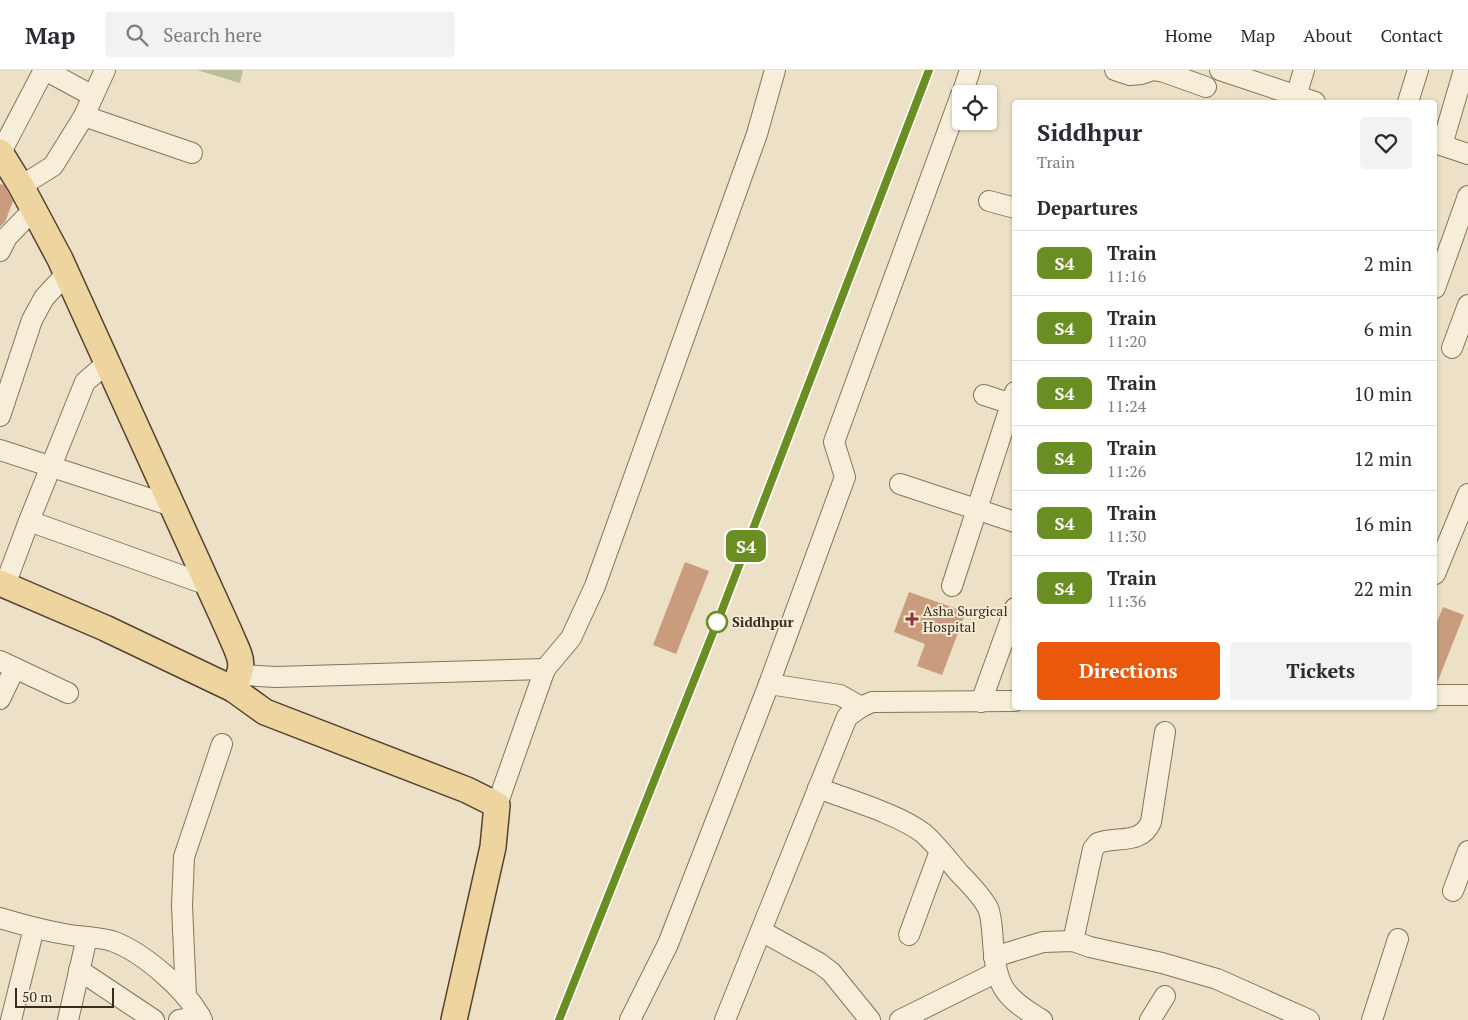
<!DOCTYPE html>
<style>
:root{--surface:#fff;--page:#f2f2f3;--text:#2b2b33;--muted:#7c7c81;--line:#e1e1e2;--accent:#ea580c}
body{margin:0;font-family:"PT Serif",serif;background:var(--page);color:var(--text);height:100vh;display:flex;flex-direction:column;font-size:19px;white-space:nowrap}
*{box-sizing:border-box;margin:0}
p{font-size:16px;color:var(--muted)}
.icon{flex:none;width:28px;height:28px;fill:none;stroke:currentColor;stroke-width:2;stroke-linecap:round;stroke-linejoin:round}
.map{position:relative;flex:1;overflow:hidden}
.sheet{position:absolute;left:1012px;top:30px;width:425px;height:610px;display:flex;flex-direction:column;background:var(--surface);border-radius:5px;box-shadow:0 1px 4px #0004}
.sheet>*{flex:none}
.badge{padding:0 10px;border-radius:8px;font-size:18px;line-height:32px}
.fabs{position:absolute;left:952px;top:15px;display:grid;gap:10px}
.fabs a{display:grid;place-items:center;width:45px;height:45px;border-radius:5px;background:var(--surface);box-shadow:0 1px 4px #0004;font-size:25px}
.scale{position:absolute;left:15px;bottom:12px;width:99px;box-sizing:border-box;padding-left:5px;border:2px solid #382b1f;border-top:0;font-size:14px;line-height:18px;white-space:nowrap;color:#382b1f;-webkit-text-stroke:4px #f4ebd5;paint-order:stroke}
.map>.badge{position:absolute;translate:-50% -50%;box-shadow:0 0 0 2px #fff}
h2{padding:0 25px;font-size:19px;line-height:45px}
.round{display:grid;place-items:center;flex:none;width:52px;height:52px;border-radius:5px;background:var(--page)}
.summary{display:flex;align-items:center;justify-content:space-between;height:85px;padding:0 25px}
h1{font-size:24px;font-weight:600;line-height:38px}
.action{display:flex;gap:10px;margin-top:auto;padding:10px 25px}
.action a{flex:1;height:58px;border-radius:5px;background:var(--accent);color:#fff;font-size:20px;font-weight:600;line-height:58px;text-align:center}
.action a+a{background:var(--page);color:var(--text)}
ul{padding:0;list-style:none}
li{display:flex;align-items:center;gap:15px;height:65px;padding:0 25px;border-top:1px solid var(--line)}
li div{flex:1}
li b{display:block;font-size:19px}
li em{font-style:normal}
li .badge{min-width:55px;font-weight:700;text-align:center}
header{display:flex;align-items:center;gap:30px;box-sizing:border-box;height:70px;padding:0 25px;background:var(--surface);border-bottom:1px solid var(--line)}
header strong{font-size:24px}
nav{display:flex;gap:28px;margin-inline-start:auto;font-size:18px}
.search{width:350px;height:45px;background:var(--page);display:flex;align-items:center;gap:12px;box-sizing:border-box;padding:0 18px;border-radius:5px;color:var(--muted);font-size:19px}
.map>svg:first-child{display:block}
.cemetery{fill:#bbbf99}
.building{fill:#c99c7d}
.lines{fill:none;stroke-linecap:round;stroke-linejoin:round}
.minor-casing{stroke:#87735c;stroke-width:22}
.major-casing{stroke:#554130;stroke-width:28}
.minor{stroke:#f7eed9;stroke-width:20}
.major{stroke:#eed59f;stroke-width:25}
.rail-casing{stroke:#382b1f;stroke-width:5.5}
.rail{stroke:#f4ebd5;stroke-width:4;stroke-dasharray:11;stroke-linecap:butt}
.line-casing{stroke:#fff;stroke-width:11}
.line{stroke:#6b8e23;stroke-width:8}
.poi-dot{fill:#932f30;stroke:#f4ebd5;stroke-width:2}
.stop-dot{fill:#fff;stroke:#6b8e23;stroke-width:2.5}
.labels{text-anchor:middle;stroke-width:4;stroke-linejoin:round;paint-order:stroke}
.poi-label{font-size:14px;fill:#382b1f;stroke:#f4ebd5;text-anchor:start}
.stop-label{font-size:14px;font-weight:bold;fill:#382b1f;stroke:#f4ebd5;text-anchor:start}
</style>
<header>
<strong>Map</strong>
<div class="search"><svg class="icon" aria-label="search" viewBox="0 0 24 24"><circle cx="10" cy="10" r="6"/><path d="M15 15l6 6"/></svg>Search here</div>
<nav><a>Home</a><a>Map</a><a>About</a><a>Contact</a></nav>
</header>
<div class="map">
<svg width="1468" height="950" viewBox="0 0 1468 950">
<rect width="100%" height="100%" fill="#ece1c6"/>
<polygon class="cemetery" points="197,0 243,0 240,13"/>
<g class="building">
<polygon points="0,114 4,115 13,131 5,152 0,157"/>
<polygon points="685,492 709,501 676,584 653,575"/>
<polygon points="909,522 966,542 942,605 917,596 925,574 894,562"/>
<polygon points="1443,537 1464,545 1437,613 1435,613 1435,557"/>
</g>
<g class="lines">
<defs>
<g id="minor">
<polyline points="45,0 93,26"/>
<polyline points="1115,0 1130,5 1141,4 1153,0 1164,2 1206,17"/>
<polyline points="1220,0 1315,32"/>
<polyline points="962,24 970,0"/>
<polyline points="1296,26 1304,0"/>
<polyline points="1408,32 1418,0"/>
<polyline points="84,46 192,83"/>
<polyline points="1435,73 1468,84"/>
<polyline points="1442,75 1464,0"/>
<polyline points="0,84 44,0"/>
<polyline points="21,116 53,96 84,46 105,0"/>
<polyline points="989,131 1015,138"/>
<polyline points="0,181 7,167 34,139"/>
<polyline points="1435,218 1468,126"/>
<polyline points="1452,278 1468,235"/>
<polyline points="984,325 1015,335"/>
<polyline points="0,346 32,250 44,228 67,203"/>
<polyline points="0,380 172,436"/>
<polyline points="900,414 1015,452"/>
<polyline points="29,451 208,515"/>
<polyline points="1435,504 1468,424"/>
<polyline points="5,515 29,451 85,312 107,293"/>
<polyline points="952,516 1015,322"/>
<polyline points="0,591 68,623"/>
<polyline points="241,605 276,607 545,599"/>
<polyline points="769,614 840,625 861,637"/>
<polyline points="1435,625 1468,625"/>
<polyline points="0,629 15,598"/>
<polyline points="981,632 1015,538"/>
<path d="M 818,718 C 849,730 898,744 923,763 C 936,774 948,790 959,803 C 969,813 981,825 988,838 C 992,848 992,861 993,872 C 996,917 1004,927 1042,950"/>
<polyline points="497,735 545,599 571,568 595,516 757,64 775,0"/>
<polyline points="1453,821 1468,781"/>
<path d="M 0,848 C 23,855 46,861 70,865 C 83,867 99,867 112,871 C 143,882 187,920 202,950"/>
<polyline points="761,861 819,893 831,902 870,950"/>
<polyline points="909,865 940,781"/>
<path d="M 1073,871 L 1093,779 L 1098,773 C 1118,766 1141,775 1151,752 L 1165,662"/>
<polyline points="994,887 1043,872 1073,871 1090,877 1162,893 1217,909 1309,950"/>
<polyline points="79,900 154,950"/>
<polyline points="186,926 182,836 184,787 222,674"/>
<polyline points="11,950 34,858"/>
<polyline points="68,950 87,867"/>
<polyline points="179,950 200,946"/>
<polyline points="630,950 668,874 769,614 845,407 834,372 961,25"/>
<polyline points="725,950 847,647 861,637 872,632 1015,631"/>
<polyline points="900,950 997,902"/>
<polyline points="1150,950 1165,926"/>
<polyline points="1372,950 1398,869"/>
</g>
<g id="major">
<path d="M 0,82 L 21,116 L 60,189 L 229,561 C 240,588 247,592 233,619"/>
<polyline points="0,513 105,558 233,619 265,642 467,720 497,735 493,777 454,950"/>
</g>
</defs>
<use href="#minor" class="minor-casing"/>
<use href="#major" class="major-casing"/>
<use href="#minor" class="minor"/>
<use href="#major" class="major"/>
<defs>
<polyline id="rail" points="559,950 722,540 929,0"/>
</defs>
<use href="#rail" class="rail-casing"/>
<use href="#rail" class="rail"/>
</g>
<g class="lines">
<defs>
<polyline id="line" points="559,950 722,540 929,0"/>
</defs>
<use href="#line" class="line-casing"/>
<use href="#line" class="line"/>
</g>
<path class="poi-dot" d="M909.5 541.5h5v5h5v5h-5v5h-5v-5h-5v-5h5z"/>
<circle class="stop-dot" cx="717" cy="552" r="10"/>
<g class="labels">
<g class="poi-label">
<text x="923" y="546">Asha Surgical<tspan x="923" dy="16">Hospital</tspan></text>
</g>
<g class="stop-label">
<text x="732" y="557">Siddhpur</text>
</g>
</g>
</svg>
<div class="fabs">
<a><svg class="icon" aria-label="locate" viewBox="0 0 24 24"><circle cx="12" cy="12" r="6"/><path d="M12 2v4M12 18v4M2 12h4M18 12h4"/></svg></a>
</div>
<div class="scale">50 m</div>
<b class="badge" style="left:746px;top:476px;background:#6b8e23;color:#fff">S4</b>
<section class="sheet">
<div class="summary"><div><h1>Siddhpur</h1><p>Train</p></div><a class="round"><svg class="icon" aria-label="heart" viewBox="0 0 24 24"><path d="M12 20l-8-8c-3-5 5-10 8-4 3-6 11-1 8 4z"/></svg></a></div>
<h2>Departures</h2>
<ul>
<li><span class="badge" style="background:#6b8e23;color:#fff">S4</span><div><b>Train</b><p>11:16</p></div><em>2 min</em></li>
<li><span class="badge" style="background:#6b8e23;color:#fff">S4</span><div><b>Train</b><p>11:20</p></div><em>6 min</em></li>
<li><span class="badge" style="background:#6b8e23;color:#fff">S4</span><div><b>Train</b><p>11:24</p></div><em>10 min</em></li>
<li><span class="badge" style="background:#6b8e23;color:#fff">S4</span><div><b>Train</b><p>11:26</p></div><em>12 min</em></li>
<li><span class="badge" style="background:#6b8e23;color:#fff">S4</span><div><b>Train</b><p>11:30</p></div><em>16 min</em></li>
<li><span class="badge" style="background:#6b8e23;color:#fff">S4</span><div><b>Train</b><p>11:36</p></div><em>22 min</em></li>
</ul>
<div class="action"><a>Directions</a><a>Tickets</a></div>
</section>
</div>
